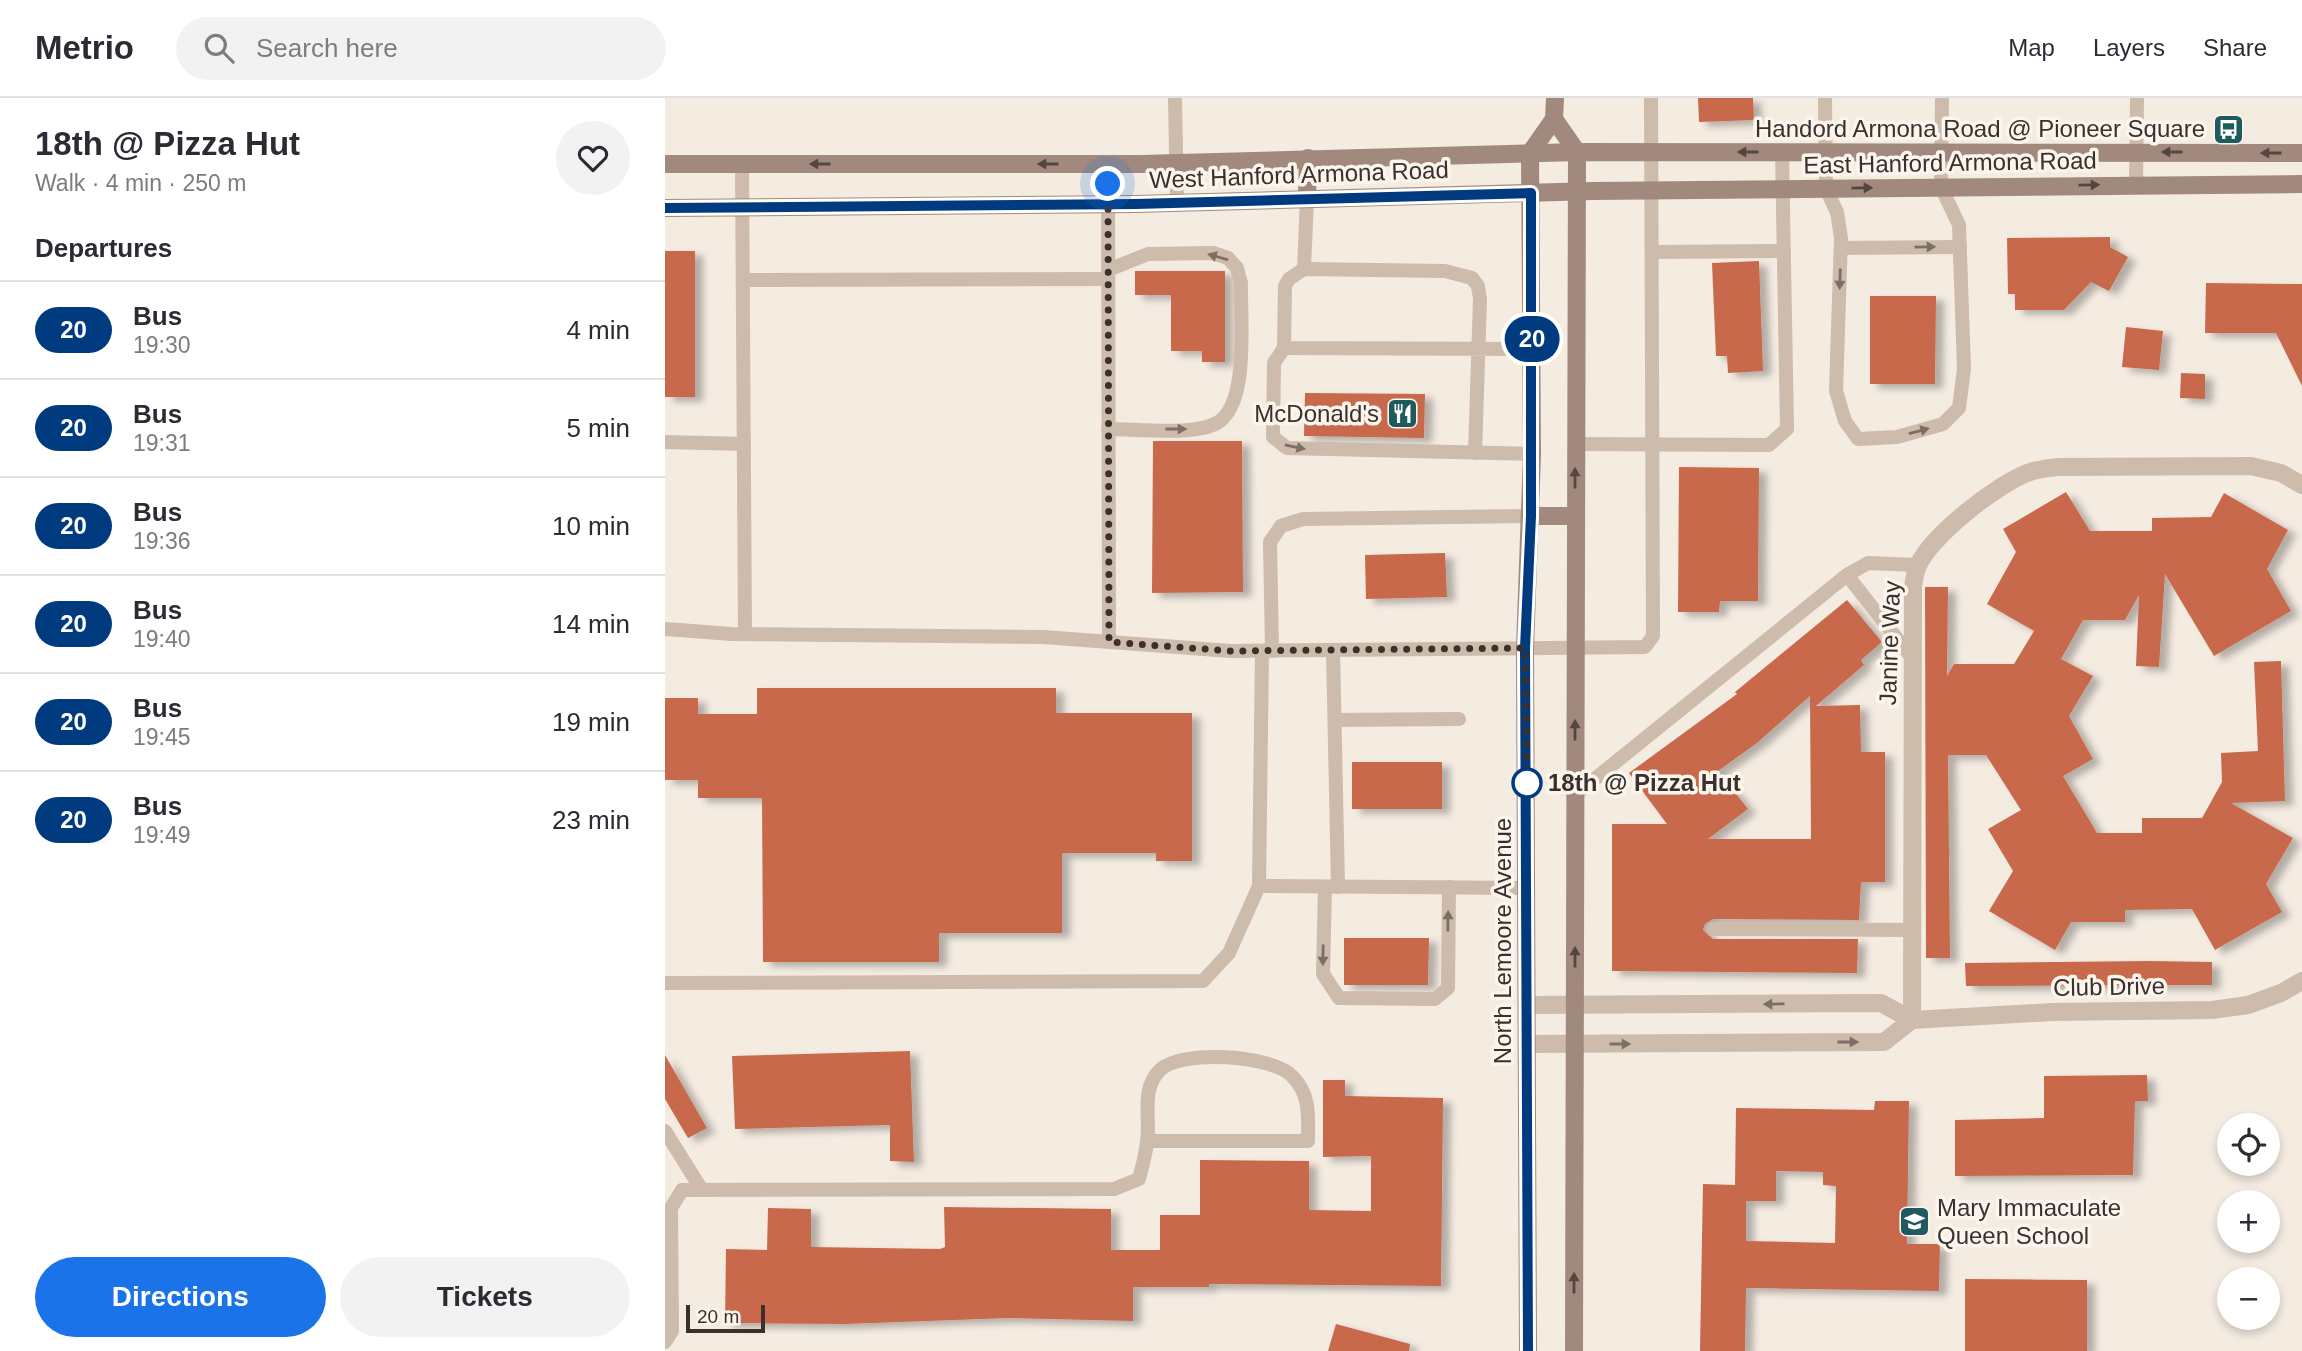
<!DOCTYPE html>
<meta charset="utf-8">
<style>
:root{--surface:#fff;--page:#f2f2f3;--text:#2b2b33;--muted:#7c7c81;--line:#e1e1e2;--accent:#1a73e8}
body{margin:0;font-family:Helvetica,sans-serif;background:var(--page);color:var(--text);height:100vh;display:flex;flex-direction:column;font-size:26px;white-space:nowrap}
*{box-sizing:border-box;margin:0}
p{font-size:23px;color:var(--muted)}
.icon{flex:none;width:38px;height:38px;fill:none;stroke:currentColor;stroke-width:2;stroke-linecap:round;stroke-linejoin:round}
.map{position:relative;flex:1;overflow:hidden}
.side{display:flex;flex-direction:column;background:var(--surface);width:665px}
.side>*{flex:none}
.badge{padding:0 14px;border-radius:23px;font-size:24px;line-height:46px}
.tools{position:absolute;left:1552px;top:1015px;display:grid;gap:14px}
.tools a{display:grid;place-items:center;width:63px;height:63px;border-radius:50%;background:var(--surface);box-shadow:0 4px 10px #0003;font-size:35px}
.scale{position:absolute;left:21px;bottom:18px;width:79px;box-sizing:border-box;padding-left:7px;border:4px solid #3b302b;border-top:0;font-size:19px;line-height:24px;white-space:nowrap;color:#3b302b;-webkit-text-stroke:5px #fbf5ee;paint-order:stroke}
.you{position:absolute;width:35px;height:35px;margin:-18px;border:5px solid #fff;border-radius:50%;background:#1a73e8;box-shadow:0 0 0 10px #1a73e833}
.map>.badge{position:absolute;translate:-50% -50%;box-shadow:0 0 0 4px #fff}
h2{padding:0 35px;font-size:26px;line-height:63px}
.round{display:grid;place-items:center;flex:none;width:74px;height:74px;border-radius:37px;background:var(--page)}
.summary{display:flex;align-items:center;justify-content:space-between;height:119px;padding:0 35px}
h1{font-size:33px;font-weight:600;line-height:52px}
.cta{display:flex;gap:14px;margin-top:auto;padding:14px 35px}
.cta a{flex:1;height:80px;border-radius:42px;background:var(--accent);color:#fff;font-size:28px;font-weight:600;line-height:80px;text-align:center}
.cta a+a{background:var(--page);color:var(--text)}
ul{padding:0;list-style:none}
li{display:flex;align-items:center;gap:21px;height:98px;padding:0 35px;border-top:2px solid var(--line)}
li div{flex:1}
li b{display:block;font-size:26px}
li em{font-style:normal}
li .badge{min-width:77px;font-weight:700;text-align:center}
header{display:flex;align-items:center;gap:42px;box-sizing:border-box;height:98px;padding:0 35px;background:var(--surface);border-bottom:2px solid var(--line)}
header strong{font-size:33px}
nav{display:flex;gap:38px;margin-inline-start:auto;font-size:24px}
.search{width:490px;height:63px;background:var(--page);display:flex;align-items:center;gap:18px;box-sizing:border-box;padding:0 24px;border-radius:38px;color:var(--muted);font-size:26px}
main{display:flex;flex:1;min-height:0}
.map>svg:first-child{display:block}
.building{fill:#c8694b;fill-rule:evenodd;filter:url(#shadow)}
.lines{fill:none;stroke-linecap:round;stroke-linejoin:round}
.service{stroke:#cdbbac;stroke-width:14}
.minor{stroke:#cdbbac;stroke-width:18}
.secondary{stroke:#a18a7d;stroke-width:18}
.oneway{fill:#544640}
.oneway2{fill:#7d6f65}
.line-casing{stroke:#fff;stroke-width:16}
.line{stroke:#003b80;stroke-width:10}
.walk{stroke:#3b302b;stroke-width:7;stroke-dasharray:0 12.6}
.stop-dot{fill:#fff;stroke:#003b80;stroke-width:3.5}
.labels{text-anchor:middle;stroke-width:7;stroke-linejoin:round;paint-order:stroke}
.poi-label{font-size:24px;fill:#3b302b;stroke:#fbf5ee;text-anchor:end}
.street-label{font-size:24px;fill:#3b302b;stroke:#fbf5ee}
.stop-label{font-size:24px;font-weight:bold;fill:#3b302b;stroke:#fbf5ee;text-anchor:start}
</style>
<header>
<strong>Metrio</strong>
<div class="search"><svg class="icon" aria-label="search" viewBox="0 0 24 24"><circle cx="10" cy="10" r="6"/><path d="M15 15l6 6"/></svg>Search here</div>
<nav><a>Map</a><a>Layers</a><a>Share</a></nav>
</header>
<main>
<section class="side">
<div class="summary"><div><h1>18th @ Pizza Hut</h1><p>Walk · 4 min · 250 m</p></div><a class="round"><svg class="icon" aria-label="heart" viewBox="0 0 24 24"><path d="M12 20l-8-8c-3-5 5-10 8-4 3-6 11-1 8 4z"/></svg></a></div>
<h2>Departures</h2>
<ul>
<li><span class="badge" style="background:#003b80;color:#fff">20</span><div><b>Bus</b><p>19:30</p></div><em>4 min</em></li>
<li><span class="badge" style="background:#003b80;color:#fff">20</span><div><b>Bus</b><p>19:31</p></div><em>5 min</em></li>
<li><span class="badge" style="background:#003b80;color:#fff">20</span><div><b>Bus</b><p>19:36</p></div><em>10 min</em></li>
<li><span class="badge" style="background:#003b80;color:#fff">20</span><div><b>Bus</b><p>19:40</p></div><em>14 min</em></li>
<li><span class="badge" style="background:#003b80;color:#fff">20</span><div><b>Bus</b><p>19:45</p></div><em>19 min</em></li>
<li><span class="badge" style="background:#003b80;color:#fff">20</span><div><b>Bus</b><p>19:49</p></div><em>23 min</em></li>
</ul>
<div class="cta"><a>Directions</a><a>Tickets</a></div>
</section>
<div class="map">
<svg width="1637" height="1253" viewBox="0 0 1637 1253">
<defs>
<filter id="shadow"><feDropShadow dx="8" dy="4.5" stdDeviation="3.5" flood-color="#0004"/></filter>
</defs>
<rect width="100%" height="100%" fill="#f4ebe1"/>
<g class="building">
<polygon points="1033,0 1088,0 1089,22 1034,24"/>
<polygon points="1445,139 1445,149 1463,159 1444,193 1426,184 1399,212 1350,212 1350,196 1343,196 1342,140"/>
<rect x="0" y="153" width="30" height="146"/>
<polygon points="1094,163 1098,273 1063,275 1062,258 1051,258 1047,165"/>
<polygon points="470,173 560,173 560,264 537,264 537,253 506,253 506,197 470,197"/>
<polygon points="1541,185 1637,186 1637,288 1611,235 1540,235"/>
<polygon points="1205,198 1271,198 1270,286 1205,286"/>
<polygon points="1461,229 1498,233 1494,272 1457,269"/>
<polygon points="1516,275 1540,276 1540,301 1515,300"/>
<polygon points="640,295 760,296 759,340 639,338"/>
<polygon points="488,343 577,343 578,494 487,495"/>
<polygon points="1014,369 1094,370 1093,503 1055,503 1054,514 1013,514"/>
<polygon points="1401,394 1425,433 1487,433 1487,420 1546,419 1559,395 1623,432 1602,471 1626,513 1549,558 1500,476 1494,569 1471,568 1474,497 1460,522 1418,522 1396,561 1428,578 1404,618 1428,661 1398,678 1432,735 1477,735 1477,720 1537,720 1557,684 1556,655 1593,653 1589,564 1616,563 1620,703 1566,705 1628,740 1601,786 1617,814 1550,852 1527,811 1460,812 1460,824 1406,824 1390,852 1324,813 1348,773 1323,731 1356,712 1321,657 1283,657 1285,860 1261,860 1260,489 1283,489 1282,578 1289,566 1349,566 1369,533 1322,506 1351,454 1338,431"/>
<polygon points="780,455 782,499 701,501 700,457"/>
<path d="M 1182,502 L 1217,544 L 1196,562 L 1199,567 L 1151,608 L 1195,607 L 1196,654 L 1220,654 L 1220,784 L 1196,784 L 1194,822 L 1048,821 L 1040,826 L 1038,832 L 1048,841 L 1193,841 L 1192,875 L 947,873 L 947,726 L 1002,726 L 964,675 L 1072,596 L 1070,594 ZM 1145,598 L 1146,741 L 1043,741 L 1083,711 L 1053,673 L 1092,645 Z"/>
<polygon points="92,590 391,590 391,615 527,615 527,763 491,763 491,755 397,755 397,835 274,835 274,864 98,864 97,700 33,700 33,682 0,682 0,600 33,600 33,616 92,616"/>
<rect x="687" y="664" width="90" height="47"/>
<polygon points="679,840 764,840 763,887 679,887"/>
<polygon points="1484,863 1547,864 1547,887 1301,888 1300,865"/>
<polygon points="245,953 249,1064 225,1063 225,1027 70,1031 67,958"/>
<polygon points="0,957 42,1030 23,1040 0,1001"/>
<polygon points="1482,977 1483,1003 1470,1003 1468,1077 1290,1078 1290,1022 1379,1020 1379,978"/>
<polygon points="658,982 680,982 680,998 778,1000 776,1188 544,1186 544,1189 468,1189 468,1223 343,1220 180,1226 60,1225 61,1151 102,1152 103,1110 146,1111 146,1149 275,1151 280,1149 279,1109 446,1111 446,1152 495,1152 495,1117 535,1117 535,1062 644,1063 644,1112 706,1113 706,1058 658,1059"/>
<path d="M 1210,1003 L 1244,1003 L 1242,1146 L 1275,1146 L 1274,1193 L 1081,1190 L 1080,1253 L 1035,1253 L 1038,1086 L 1070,1087 L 1071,1010 L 1209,1012 ZM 1111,1073 L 1158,1074 L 1158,1087 L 1171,1088 L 1170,1145 L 1081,1143 L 1081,1103 L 1111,1103 Z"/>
<polygon points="1300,1181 1422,1182 1422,1253 1300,1253"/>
<polygon points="671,1226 745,1246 744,1253 663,1253"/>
</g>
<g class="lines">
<g class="service">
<polyline points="510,0 512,105"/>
<polyline points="1160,0 1161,91 1172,114 1176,140 1171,293 1180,323 1193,341 1232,339 1278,326 1294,310 1299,271 1294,127 1276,89 1277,0"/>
<polyline points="77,66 80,536"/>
<polyline points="443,66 444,544"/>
<polyline points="1471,87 1472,0"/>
<polyline points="1176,150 1295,149"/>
<polyline points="988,154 1119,153"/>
<polyline points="639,171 642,101"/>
<path d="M 443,172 L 483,156 L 548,155 L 563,160 L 572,170 L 576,185 C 575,220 585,306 552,325 C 528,338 471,331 443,331"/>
<polyline points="79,182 443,181"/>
<polyline points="619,250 609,265 608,339 622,350 867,356"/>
<polyline points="0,344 79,346"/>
<polyline points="910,346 1104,347 1122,331 1117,54"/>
<polyline points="810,355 815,201 813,188 807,180 780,173 639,171 624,181 620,188 619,250 867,251"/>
<polyline points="1182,477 1248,561"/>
<polyline points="0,531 67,536 378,539 566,553 980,549 988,538 986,0"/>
<polyline points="668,552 673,789"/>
<polyline points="607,553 605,444 616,428 638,421 866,418"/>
<polyline points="670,622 794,621"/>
<polyline points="910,697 1182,477 1203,465 1253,467"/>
<polyline points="594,788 597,553"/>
<polyline points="660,789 658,876 674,900 770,901 783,890 784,789"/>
<polyline points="1048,831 1247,832"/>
<polyline points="0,885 538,883 564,855 594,788 863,790"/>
<polyline points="0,1033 35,1089"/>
<path d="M 0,1244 L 7,1233 L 6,1110 L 17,1092 L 449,1091 L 474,1081 C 477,1069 481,1056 482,1044 C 486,1020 475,992 495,972 C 516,951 607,957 627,978 C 646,997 643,1018 643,1043 L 483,1043"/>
</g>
<g class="minor">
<polyline points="863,907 1216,905 1247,922 1387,914 1547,912 1583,907 1616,895 1637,883"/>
<path d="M 1247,922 L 1248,489 C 1249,482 1250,474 1253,468 C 1265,438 1335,384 1365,374 C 1374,371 1384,370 1392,369 L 1586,368 L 1616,375 L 1637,387"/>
<polyline points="863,946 1219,944 1247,922"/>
</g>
<g class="secondary">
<polyline points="890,0 889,21 912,54 909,1253"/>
<polyline points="0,66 477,66 912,54 1637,55"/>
<polyline points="642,101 643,60"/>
<polyline points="0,110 471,106 928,93 1637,86"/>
<polyline points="866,418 910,418"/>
<polyline points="863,1253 860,550 867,356 865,55 889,21"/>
</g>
</g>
<defs><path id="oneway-solid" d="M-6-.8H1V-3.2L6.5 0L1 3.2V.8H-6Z" transform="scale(1.75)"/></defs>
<g class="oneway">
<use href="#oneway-solid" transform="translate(1083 54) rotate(180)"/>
<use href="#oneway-solid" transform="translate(1507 54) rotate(-180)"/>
<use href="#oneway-solid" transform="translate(1606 55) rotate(180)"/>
<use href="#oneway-solid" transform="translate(155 66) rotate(180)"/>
<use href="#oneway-solid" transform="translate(383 66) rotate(180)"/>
<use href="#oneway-solid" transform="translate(1424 87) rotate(-1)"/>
<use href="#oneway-solid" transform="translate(1197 90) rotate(-1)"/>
<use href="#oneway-solid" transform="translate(910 380) rotate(-90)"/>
<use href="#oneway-solid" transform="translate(910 632) rotate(-90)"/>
<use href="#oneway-solid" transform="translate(910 859) rotate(-90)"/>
<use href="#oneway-solid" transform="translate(909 1185) rotate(-90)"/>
</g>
<g class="oneway2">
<use href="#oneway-solid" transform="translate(1260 149) rotate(-1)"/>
<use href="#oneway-solid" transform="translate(553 159) rotate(-164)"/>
<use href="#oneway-solid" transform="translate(1175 181) rotate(92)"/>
<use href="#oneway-solid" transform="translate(511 331)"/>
<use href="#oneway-solid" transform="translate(1254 333) rotate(-15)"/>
<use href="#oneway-solid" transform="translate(630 349) rotate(12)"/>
<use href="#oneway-solid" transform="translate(783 823) rotate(-89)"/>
<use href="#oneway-solid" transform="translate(658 857) rotate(91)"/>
<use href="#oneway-solid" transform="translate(1109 906) rotate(179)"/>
<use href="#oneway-solid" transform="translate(1183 944)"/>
<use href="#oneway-solid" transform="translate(955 946)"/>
</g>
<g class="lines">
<defs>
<polyline id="line" points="0,110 471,106 866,95 866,418 860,550 863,1253"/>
</defs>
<use href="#line" class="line-casing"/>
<use href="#line" class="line"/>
<polyline class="walk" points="443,86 444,544 566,553 860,550 862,685"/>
</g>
<defs>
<symbol id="bus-square" viewBox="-11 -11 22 22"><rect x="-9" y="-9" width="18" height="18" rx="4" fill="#1f5a5e" stroke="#fbf5ee"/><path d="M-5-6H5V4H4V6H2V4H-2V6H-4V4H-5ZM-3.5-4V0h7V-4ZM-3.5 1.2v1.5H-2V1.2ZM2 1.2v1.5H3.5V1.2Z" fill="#fff"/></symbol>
<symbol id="restaurant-square" viewBox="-11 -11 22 22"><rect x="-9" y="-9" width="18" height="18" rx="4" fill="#1f5a5e" stroke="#fbf5ee"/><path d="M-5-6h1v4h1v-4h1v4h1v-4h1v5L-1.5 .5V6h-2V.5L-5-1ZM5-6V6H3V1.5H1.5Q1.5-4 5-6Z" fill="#fff"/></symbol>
<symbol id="school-square" viewBox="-11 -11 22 22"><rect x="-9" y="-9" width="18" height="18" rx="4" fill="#1f5a5e" stroke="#fbf5ee"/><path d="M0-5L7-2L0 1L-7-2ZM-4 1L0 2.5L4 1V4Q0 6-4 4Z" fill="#fff"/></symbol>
</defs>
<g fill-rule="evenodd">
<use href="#bus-square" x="1546" y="14" width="35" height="35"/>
<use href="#restaurant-square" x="720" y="298" width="35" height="35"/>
<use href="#school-square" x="1232" y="1106" width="35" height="35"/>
</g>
<circle class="stop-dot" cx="862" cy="685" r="14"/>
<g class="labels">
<g class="poi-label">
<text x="1540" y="39">Handord Armona Road @ Pioneer Square</text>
<text x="714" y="324">McDonald's</text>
<text x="1272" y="1118" text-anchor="start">Mary Immaculate<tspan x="1272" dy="28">Queen School</tspan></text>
</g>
<g class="street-label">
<text transform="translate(1285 65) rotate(-1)" y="8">East Hanford Armona Road</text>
<text transform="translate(634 77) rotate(-2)" y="8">West Hanford Armona Road</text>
<text transform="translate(1225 545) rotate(-88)" y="8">Janine Way</text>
<text transform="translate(838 843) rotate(-90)" y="8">North Lemoore Avenue</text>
<text transform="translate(1444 889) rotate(-1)" y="8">Club Drive</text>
</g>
<g class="stop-label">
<text x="883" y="693">18th @ Pizza Hut</text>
</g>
</g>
</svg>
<div class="tools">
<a><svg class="icon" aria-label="locate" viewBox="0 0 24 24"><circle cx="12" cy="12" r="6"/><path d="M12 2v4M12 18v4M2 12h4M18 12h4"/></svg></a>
<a>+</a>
<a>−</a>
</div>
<div class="scale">20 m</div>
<div class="you" style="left:443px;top:86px"></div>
<b class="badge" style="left:867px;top:241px;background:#003b80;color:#fff">20</b>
</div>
</main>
